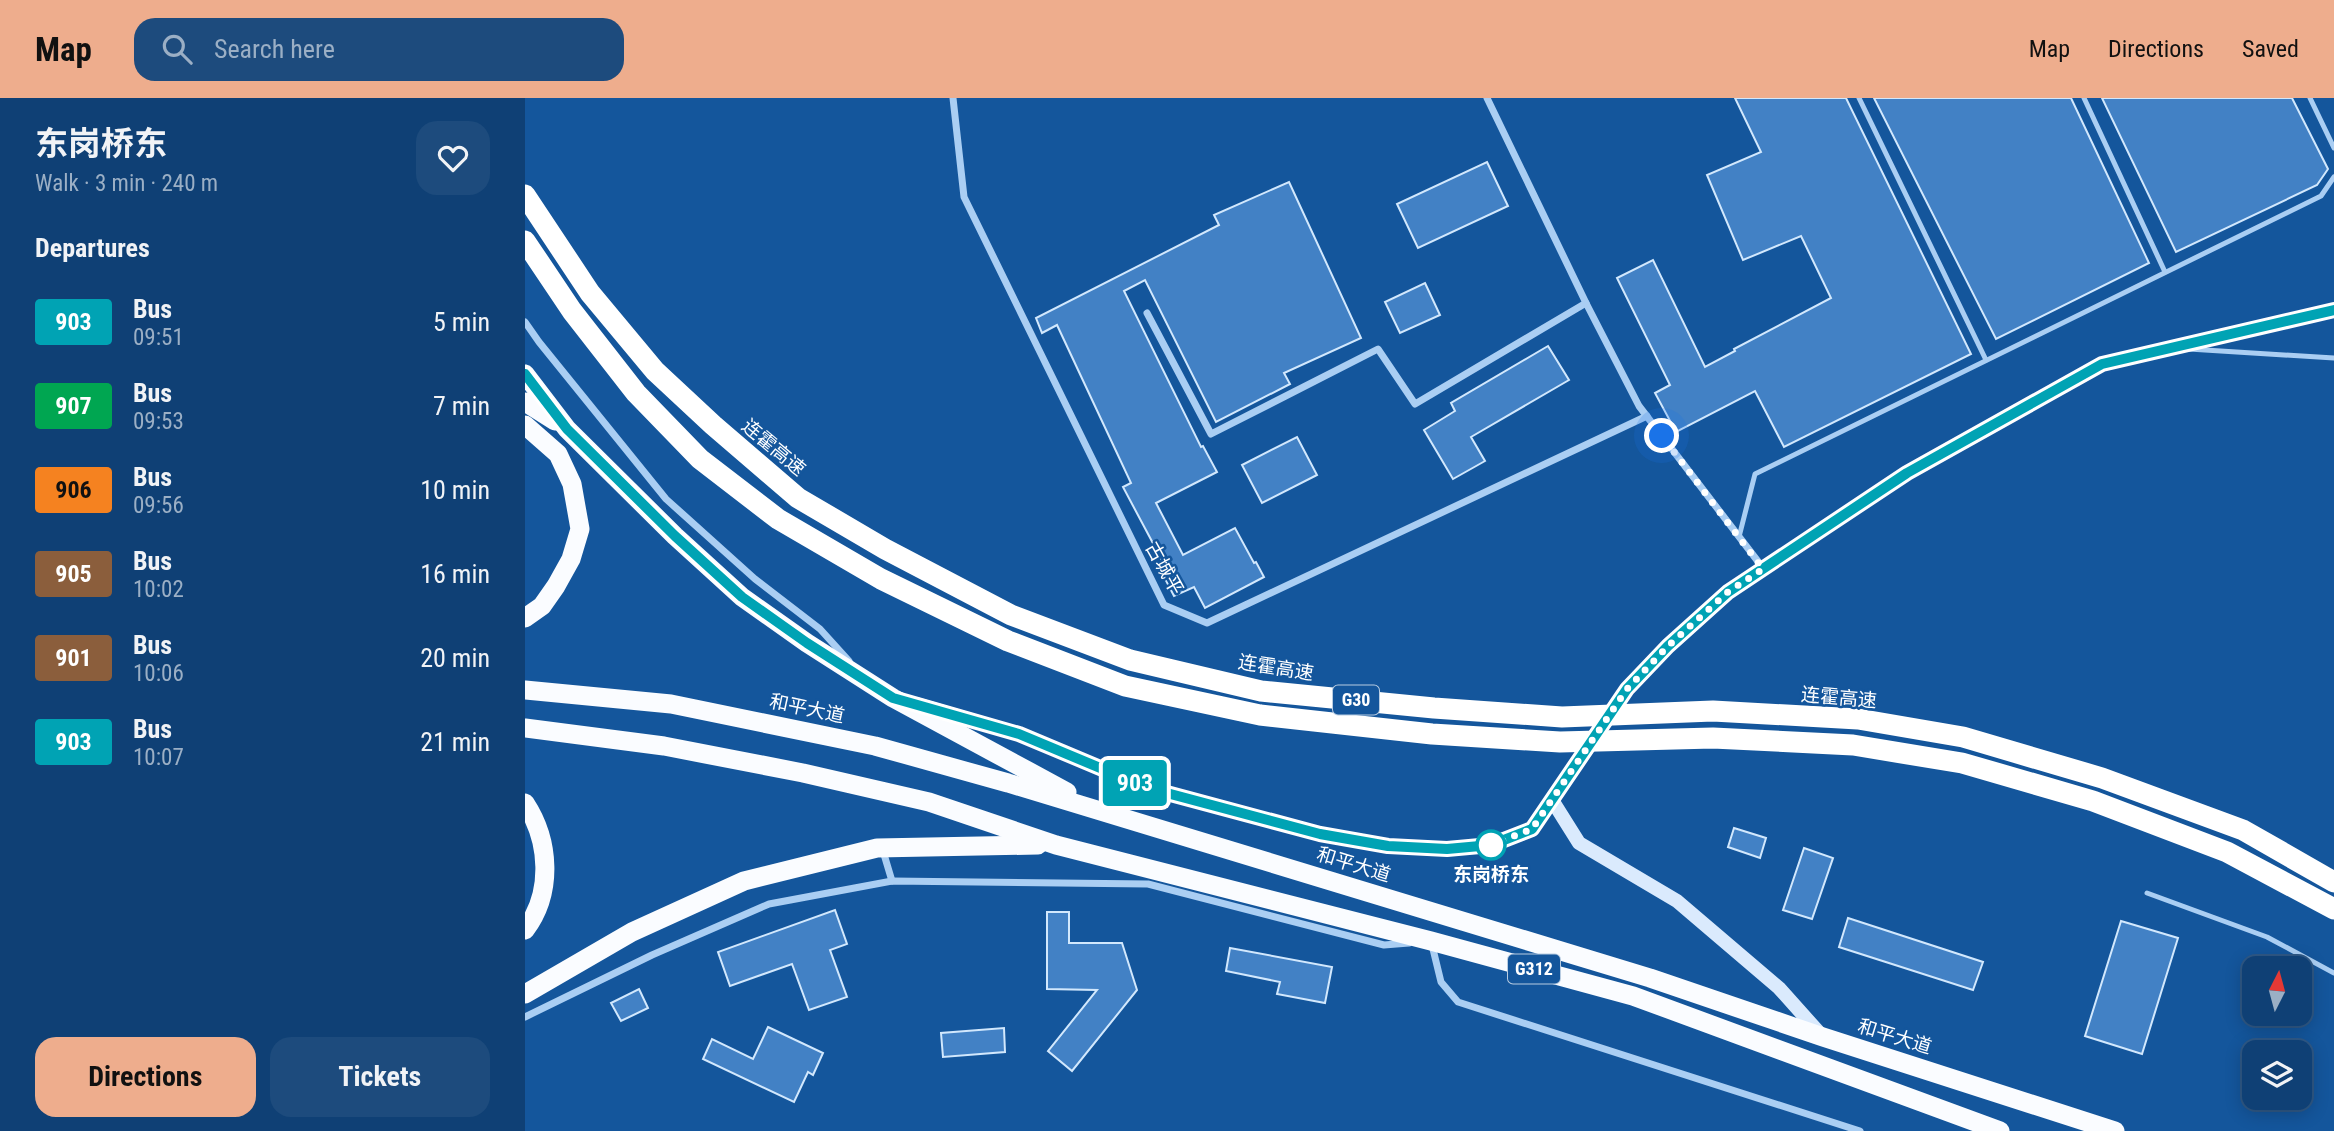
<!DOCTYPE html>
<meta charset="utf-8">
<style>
:root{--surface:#0f4075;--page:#1d4b7d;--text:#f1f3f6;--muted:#9bafc5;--line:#2f5987;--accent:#eead8d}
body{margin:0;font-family:"Roboto Condensed","Noto Sans SC",sans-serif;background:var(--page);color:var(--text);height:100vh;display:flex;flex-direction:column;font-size:26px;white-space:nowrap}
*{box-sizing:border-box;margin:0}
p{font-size:23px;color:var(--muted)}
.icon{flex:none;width:38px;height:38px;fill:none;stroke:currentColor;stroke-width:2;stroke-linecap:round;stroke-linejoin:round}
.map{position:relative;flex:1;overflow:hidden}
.sheet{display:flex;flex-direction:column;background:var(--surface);width:525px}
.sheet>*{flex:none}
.badge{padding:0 14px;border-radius:5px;font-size:24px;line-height:46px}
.needle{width:46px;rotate:6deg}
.fabs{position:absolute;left:1717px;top:858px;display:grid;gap:14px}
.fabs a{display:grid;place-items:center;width:70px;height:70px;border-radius:14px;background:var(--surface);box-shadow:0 4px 18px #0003,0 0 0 2px var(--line);font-size:35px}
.you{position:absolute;width:35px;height:35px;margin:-18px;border:5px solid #fff;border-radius:50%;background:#1a73e8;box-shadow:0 0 0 10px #1a73e833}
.map>.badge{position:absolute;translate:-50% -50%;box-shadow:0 0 0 4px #fff}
h2{padding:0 35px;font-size:26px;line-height:63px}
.round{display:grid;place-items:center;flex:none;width:74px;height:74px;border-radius:21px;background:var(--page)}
.headline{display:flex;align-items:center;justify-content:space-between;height:119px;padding:0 35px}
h1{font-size:33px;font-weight:700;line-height:52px}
.primary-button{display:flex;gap:14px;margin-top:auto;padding:14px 35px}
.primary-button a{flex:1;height:80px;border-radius:21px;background:var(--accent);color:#111;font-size:28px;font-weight:700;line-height:80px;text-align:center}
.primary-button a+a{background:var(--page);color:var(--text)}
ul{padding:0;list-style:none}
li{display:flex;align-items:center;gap:21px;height:84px;padding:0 35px}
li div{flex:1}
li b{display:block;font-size:26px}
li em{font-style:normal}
li .badge{min-width:77px;font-weight:700;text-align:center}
header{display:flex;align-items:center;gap:42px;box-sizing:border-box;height:98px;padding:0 35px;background:var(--accent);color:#111}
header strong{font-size:33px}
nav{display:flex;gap:38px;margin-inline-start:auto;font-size:24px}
.search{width:490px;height:63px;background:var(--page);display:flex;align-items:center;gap:18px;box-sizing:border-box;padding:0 24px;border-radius:21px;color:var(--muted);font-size:26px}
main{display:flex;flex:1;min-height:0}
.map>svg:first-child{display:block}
.building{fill:#4281c5;stroke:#d2e8fd;stroke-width:2}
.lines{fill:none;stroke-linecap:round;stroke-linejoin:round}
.service{stroke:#aacef3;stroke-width:5}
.minor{stroke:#aacef3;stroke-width:7}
.secondary{stroke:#daeafd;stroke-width:14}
.trunk{stroke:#fafcff;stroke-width:19}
.motorway{stroke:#fff;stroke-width:21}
.secondary-bridge{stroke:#daeafd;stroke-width:14}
.line-casing{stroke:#fff;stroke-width:16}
.line{stroke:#00a3b4;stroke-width:10}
.walk{stroke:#fff;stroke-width:7;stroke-dasharray:0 12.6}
.stop-dot{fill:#fff;stroke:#00a3b4;stroke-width:3.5}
.labels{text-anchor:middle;stroke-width:5;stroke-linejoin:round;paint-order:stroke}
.shield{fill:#14569c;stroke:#b8cce1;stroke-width:2}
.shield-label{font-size:18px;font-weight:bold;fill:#fff}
.street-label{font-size:19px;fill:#fff;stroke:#14569c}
.stop-label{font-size:19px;font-weight:bold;fill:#fff;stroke:#14569c}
</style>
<header>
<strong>Map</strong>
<div class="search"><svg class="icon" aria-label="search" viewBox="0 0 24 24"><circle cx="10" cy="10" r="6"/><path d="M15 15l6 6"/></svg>Search here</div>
<nav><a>Map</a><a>Directions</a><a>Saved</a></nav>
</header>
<main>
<section class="sheet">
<div class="headline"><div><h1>东岗桥东</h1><p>Walk · 3 min · 240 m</p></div><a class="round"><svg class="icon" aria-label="heart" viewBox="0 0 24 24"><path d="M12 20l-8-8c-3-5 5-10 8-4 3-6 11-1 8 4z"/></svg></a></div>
<h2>Departures</h2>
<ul>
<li><span class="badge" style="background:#00a3b4;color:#fff">903</span><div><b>Bus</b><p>09:51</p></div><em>5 min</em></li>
<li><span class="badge" style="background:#00a651;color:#fff">907</span><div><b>Bus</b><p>09:53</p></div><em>7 min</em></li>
<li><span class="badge" style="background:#f58220;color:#111">906</span><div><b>Bus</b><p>09:56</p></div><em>10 min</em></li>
<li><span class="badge" style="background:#8b5e3c;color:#fff">905</span><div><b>Bus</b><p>10:02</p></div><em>16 min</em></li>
<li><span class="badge" style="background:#8b5e3c;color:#fff">901</span><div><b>Bus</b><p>10:06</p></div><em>20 min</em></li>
<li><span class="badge" style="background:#00a3b4;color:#fff">903</span><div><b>Bus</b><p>10:07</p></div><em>21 min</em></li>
</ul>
<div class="primary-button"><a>Directions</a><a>Tickets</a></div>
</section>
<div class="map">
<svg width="1809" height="1033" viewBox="0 0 1809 1033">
<rect width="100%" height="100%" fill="#14569c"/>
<g class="building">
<polygon points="1210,0 1321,0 1446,256 1259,349 1230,293 1151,334 1130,295 1145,287 1092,180 1128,162 1180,269 1210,253 1209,251 1306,200 1276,138 1218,162 1182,77 1236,54"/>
<polygon points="1349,0 1546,0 1624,165 1471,241"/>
<polygon points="1577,0 1767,0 1803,71 1792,87 1651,154"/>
<polygon points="962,64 983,108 893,150 872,106"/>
<polygon points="764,84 836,240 759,275 765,286 691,324 620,182 599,193 676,349 678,348 692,374 631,405 658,457 710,430 729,465 731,464 739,479 680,510 669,489 649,498 634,469 639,466 598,389 606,385 532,227 517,235 511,220 694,127 689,117"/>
<polygon points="900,185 915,217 875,235 860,204"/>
<polygon points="1023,248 1044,282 946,339 960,363 928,381 899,332 930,313 926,305"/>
<polygon points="772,339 792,377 737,405 717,367"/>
<polygon points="1209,730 1241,740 1235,760 1203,749"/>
<polygon points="1279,750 1308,760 1287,821 1258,812"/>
<polygon points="310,812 322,846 305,852 322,899 284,912 267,866 205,888 193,854"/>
<polygon points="522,814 544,814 544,845 597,845 612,892 547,973 523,953 572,892 522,891"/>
<polygon points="1323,820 1458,864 1448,892 1314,849"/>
<polygon points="1596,823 1653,840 1617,956 1560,938"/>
<polygon points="705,850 807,869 800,905 752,896 755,884 701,873"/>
<polygon points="114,891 123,910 96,923 86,905"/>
<polygon points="243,929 298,955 288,977 283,974 269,1004 178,961 187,941 228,961"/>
<polygon points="479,930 480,954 418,959 416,935"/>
</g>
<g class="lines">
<g class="service">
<polyline points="1334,0 1461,262"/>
<polyline points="1559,0 1640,174"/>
<polyline points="1785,0 1809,50"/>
<polyline points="1664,251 1809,260"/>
<polyline points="1214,439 1230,376 1796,98 1809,79"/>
<polyline points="1622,795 1742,839 1809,875"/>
</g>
<g class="minor">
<polyline points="428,0 439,99 639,507 682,525 1122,318"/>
<polyline points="962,0 1061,205 1114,308 1238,470"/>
<polyline points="622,215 686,336 853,251 890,306 1061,205"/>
<polyline points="0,224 14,244 141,401 230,481 295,531 324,563"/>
<polyline points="358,753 367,783"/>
<polyline points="907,847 916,884 933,904 1335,1033"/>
<polyline points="0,919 127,857 244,806 367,783 623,786 859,847 884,845"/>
</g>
<g class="secondary">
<polyline points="1102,591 1143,548 1203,494 1382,375 1577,266 1809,212"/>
<polyline points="391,606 494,636 623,690 795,736 863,748 922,751 966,747 1007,731 1027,702 1054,745 1152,803 1254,890 1297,938"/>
</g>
<g class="trunk">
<polyline points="0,276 42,331 150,438 217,499 282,545 368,600 542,694"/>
<polyline points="0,304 30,323"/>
<polyline points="0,327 33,356 47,386 55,431 46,461 31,488 17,508 0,520"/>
<polyline points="0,592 146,606 350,648 483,685 1125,880 1298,939 1590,1033"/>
<polyline points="0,630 139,648 278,675 404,704 531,747 906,843 1108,898 1475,1033"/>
<path d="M 0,705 C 25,743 28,795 0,832"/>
<polyline points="0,896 107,834 219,783 352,750 513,747"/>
</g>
<g class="motorway">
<polyline points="0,97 65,195 130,273 188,327 273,400 360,451 486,517 605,562 736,593 909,610 1037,619 1188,613 1333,621 1438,639 1577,680 1718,732 1809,784"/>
<polyline points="0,143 47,213 111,295 175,361 253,421 356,481 483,543 600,588 735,617 907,636 1035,644 1188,640 1328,647 1437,665 1568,703 1702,754 1809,811"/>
</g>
<polyline class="secondary-bridge" points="1027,702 1102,591"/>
</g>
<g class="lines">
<defs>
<polyline id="line" points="0,276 42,331 150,438 217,499 282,545 368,600 494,636 623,690 795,736 863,748 922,751 966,747 1007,731 1102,591 1143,548 1203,494 1382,375 1577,266 1809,212"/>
</defs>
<use href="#line" class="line-casing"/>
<use href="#line" class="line"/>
<polyline class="walk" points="966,747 1007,731 1102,591 1143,548 1203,494 1238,471 1137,338"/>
</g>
<circle class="stop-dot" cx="966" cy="747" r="14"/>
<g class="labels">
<g class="shield">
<rect x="808" y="587.5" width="46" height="29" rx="5"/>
<rect x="983" y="856.5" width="52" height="29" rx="5"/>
</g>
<g class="shield-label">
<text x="831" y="608">G30</text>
<text x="1009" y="877">G312</text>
</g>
<g class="street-label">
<text transform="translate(249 349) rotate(40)" y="7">连霍高速</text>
<text transform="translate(640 470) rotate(61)" y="7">古城平</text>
<text transform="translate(751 569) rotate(9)" y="7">连霍高速</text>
<text transform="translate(1314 599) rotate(5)" y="7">连霍高速</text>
<text transform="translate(282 610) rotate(12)" y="7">和平大道</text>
<text transform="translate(829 766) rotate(17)" y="7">和平大道</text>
<text transform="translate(1370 938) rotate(17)" y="7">和平大道</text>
</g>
<g class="stop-label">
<text x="966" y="783">东岗桥东</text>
</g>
</g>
</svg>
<div class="fabs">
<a><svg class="needle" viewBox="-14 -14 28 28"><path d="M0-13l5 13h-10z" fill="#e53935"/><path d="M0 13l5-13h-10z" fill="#9bafc5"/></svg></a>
<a><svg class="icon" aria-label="layers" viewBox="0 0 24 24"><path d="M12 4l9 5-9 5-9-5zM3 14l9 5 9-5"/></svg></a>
</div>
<div class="you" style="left:1137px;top:338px"></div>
<b class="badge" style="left:610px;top:685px;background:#00a3b4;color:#fff">903</b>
</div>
</main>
